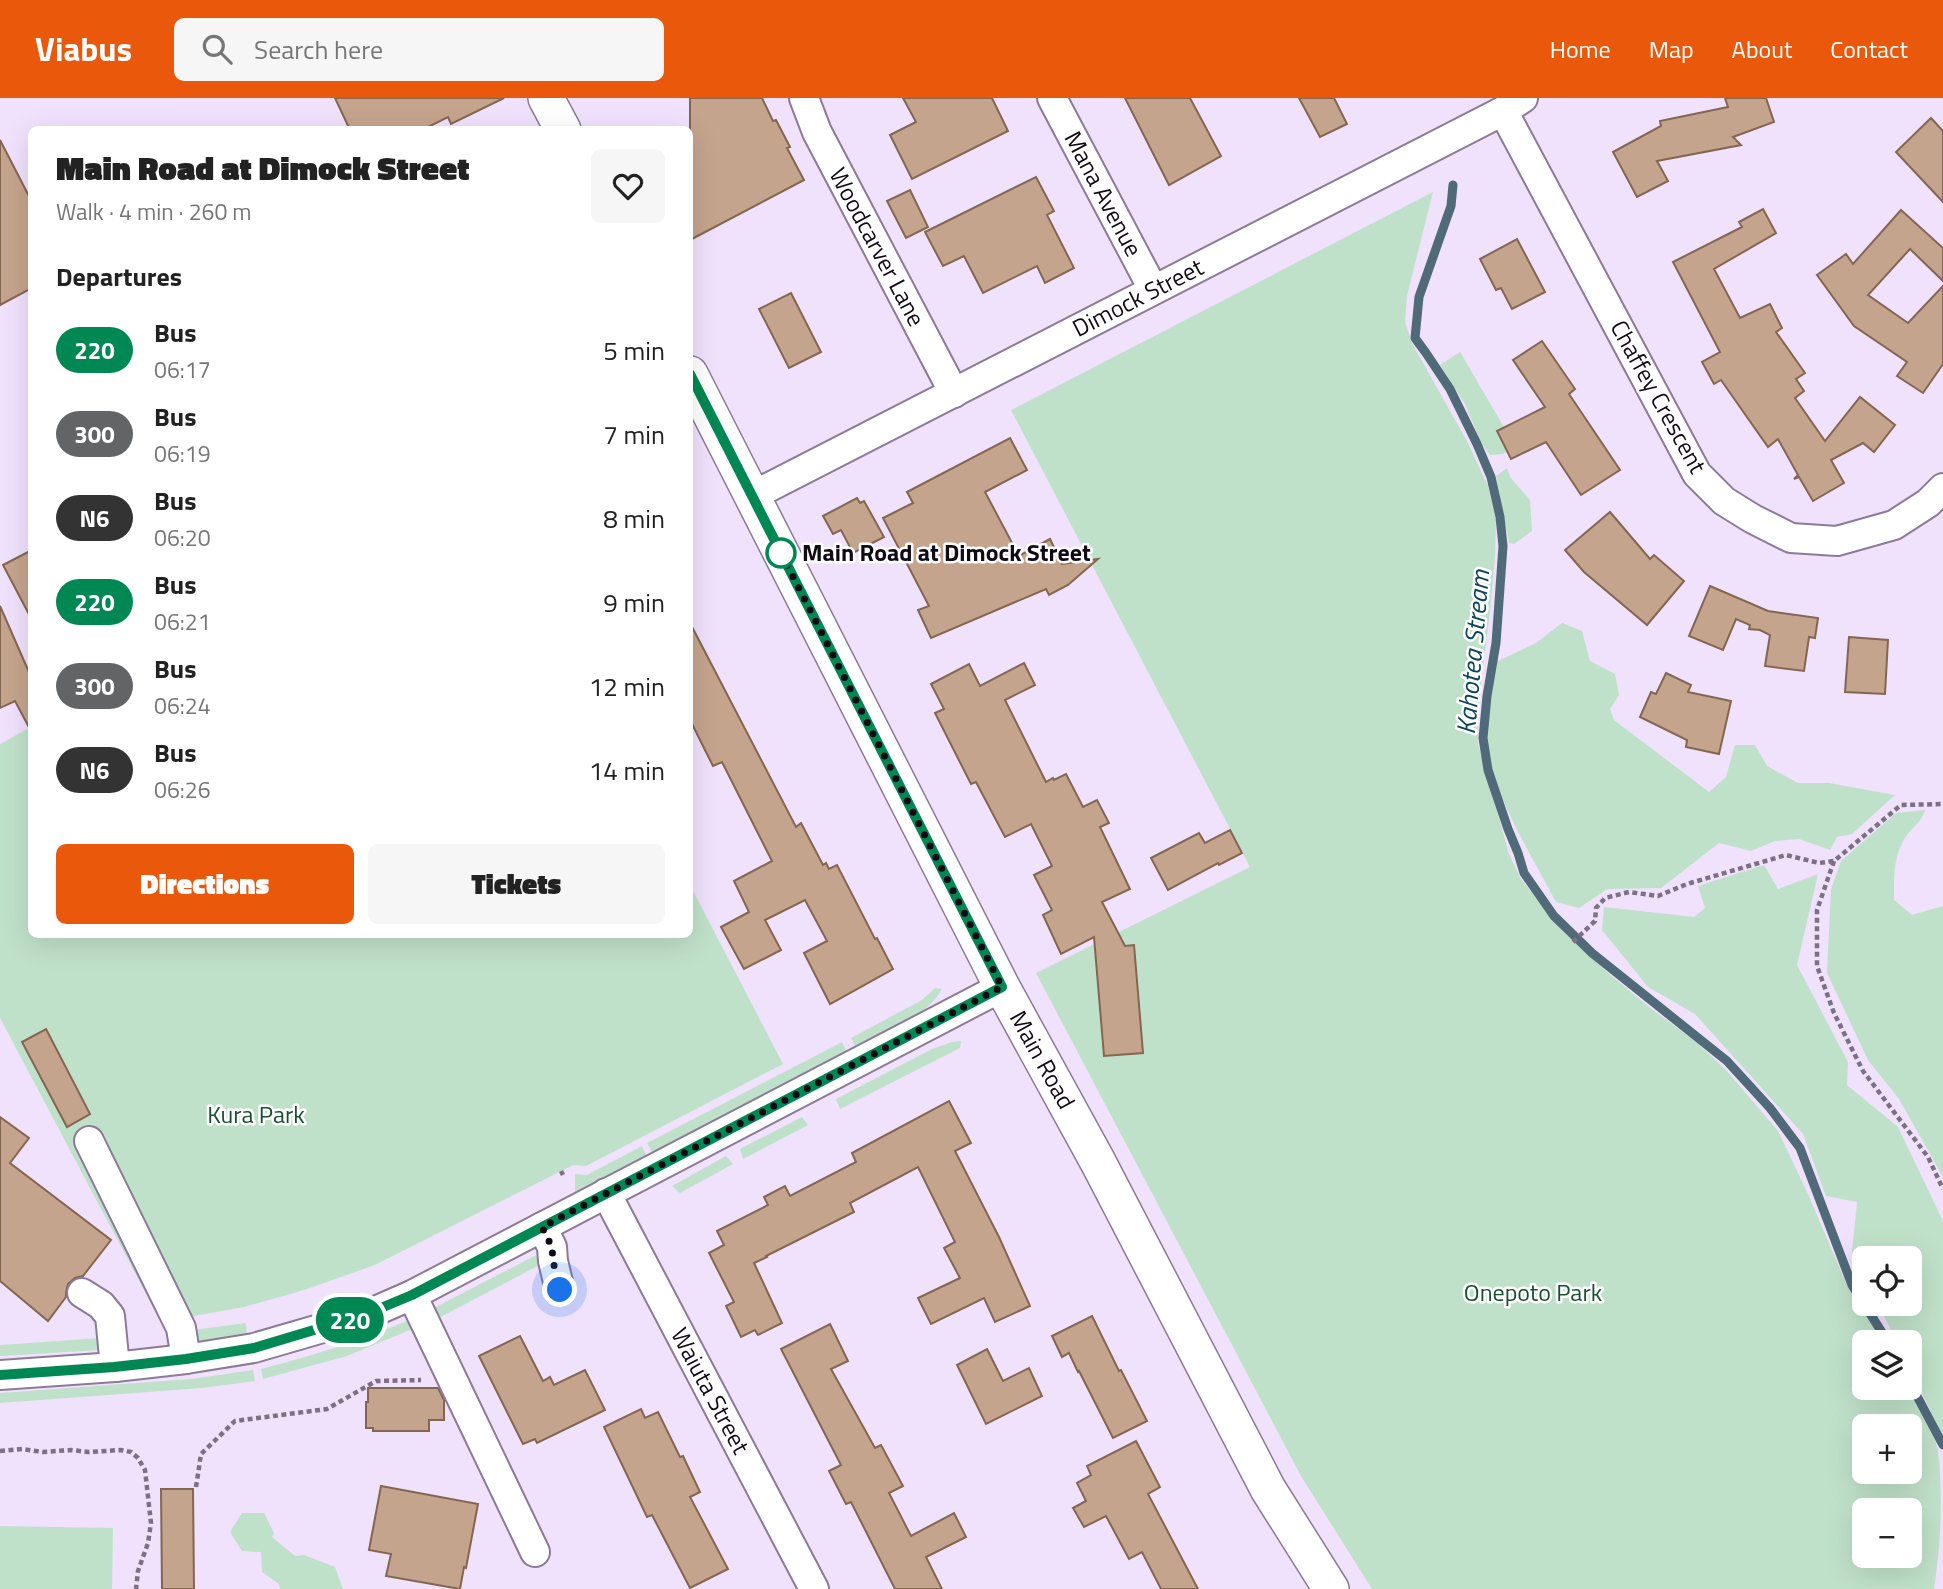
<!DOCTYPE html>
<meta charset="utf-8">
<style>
:root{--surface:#fff;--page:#f6f6f6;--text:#222;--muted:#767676;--accent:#ea580c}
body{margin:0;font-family:"Titillium Web",sans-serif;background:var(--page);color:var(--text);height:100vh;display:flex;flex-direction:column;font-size:26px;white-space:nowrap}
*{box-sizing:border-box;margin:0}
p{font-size:23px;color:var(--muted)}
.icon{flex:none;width:38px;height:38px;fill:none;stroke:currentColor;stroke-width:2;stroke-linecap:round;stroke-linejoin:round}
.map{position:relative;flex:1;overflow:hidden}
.drawer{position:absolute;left:28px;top:28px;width:665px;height:812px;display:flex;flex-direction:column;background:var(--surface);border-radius:10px;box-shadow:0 7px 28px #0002}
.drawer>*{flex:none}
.badge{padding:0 14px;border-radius:23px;font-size:24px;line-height:46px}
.controls{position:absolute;left:1852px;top:1148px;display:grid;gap:14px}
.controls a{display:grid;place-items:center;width:70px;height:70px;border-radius:10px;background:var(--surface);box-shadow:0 7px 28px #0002;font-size:35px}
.you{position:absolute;width:35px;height:35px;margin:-18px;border:5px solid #fff;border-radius:50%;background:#1a73e8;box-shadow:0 0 0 10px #1a73e833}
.map>.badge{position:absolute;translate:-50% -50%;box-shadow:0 0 0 4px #fff}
h2{padding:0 28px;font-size:26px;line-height:63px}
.round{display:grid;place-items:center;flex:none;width:74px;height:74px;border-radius:10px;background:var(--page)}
.summary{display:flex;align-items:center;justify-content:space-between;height:119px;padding:0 28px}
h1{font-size:33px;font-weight:800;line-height:52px}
.action{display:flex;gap:14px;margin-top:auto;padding:14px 28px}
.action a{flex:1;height:80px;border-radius:10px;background:var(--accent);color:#fff;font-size:28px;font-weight:800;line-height:80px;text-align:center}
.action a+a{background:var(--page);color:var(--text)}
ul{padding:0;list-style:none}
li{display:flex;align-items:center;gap:21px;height:84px;padding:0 28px}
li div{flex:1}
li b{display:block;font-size:26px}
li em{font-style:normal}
li .badge{min-width:77px;font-weight:700;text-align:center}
header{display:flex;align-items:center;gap:42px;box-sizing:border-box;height:98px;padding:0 35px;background:var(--accent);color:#fff}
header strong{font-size:33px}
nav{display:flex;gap:38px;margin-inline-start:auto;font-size:24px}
.search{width:490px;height:63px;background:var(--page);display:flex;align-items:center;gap:18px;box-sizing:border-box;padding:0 24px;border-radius:10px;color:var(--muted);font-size:26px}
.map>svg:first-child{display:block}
.green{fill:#c0e1c9;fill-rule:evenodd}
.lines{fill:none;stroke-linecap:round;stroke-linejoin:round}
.stream{stroke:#506a7a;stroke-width:9}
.building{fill:#c5a48d;stroke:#836652;stroke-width:2}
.minor-casing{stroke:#8b7a98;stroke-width:32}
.major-casing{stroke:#8b7a98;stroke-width:38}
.path{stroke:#7c7184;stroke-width:4.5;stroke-dasharray:5 3.5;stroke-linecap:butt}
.minor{stroke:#fff;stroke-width:28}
.major{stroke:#fff;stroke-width:35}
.line-casing{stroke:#fff;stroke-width:16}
.line{stroke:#008854;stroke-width:10}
.walk{stroke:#110a15;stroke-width:7;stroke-dasharray:0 12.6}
.stop-dot{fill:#fff;stroke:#008854;stroke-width:3.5}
.labels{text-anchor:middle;stroke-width:5;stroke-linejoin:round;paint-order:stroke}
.street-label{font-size:24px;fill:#110a15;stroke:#fff}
.stop-label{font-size:24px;font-weight:bold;fill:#110a15;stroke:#fff;text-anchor:start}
.park-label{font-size:24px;fill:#18502e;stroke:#fff}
.water-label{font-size:26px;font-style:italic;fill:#0c4559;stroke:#fff}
</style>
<header>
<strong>Viabus</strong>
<div class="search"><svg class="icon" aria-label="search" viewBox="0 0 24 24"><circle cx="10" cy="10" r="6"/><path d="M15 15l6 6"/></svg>Search here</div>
<nav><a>Home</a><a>Map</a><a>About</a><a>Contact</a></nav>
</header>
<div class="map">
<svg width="1943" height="1491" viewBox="0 0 1943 1491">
<rect width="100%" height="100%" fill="#f0e1fc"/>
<g class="green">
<path d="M 1433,94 L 1407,198 L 1405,224 L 1413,247 L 1468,345 L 1488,388 L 1496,422 L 1495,459 L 1490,513 L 1478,611 L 1478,646 L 1509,756 L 1521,781 L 1562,833 L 1608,875 L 1649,909 L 1696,944 L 1727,973 L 1778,1033 L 1808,1096 L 1846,1185 L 1884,1244 L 1864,1244 L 1864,1290 L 1909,1290 L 1909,1288 C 1918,1308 1933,1331 1938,1352 C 1943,1397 1941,1445 1934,1491 L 1372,1491 L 1301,1378 L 1036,875 L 1250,769 L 1011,312 ZM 1864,1328 L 1909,1328 L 1909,1374 L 1864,1374 ZM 1864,1412 L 1909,1412 L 1909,1458 L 1864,1458 Z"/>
<polygon points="1460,254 1515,348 1503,356 1490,357 1481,345 1465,306 1440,267"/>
<polygon points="1507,370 1510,379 1530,402 1532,433 1514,446 1509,445 1496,378"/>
<path d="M 1562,525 L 1582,533 L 1590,563 L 1615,576 L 1619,597 L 1610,611 L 1614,622 L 1709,694 L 1726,679 L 1735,647 L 1755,647 L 1767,668 L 1798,685 L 1829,685 L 1895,697 L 1852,736 L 1837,739 L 1830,752 L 1799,741 L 1775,743 L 1751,753 L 1719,745 L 1661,790 L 1607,791 L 1579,810 L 1556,804 C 1534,762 1486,684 1486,640 C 1487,615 1493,589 1496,564 L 1536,545 Z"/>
<polygon points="31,629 32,836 690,836 690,787 783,966 586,1068 573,1067 375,1167 304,1192 244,1209 161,1224 0,920 0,646"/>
<path d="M 1925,712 C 1922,724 1911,730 1905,740 C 1893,759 1894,780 1894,802 L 1912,817 L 1943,808 L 1943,1079 L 1899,1001 L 1868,962 L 1827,875 L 1831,791 L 1841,763 L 1896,715 Z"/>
<polygon points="1764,767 1778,791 1818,776 1797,867 1848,964 1847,987 1898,1029 1943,1123 1943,1338 1909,1269 1909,1244 1897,1244 1878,1206 1909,1206 1909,1160 1864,1160 1864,1177 1852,1154 1857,1104 1826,1098 1803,1036 1695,916 1648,889 1602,832 1604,809 1694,819 1705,810 1698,788"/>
<path d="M 935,890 L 942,891 C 926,920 884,935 856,950 L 851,940 L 922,902 Z"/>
<polygon points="961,943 960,950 840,1011 836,1001 932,951 952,944"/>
<polygon points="842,944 847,954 653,1056 647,1045"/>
<polygon points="802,1019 808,1027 743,1061 740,1051"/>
<polygon points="642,1048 647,1059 575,1097 575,1076 587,1077"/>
<polygon points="726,1058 733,1066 680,1095 672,1088"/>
<polygon points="544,1153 547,1163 433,1223 432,1211"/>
<path d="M 409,1222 L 417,1229 L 347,1258 L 263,1281 L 261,1271 C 312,1258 361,1243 409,1222 Z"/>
<polygon points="246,1225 247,1237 196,1243 193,1232"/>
<polygon points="101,1240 100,1252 0,1258 0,1247"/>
<polygon points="253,1272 255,1283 202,1290 0,1305 0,1295 191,1281"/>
<polygon points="242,1415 264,1415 274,1435 272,1439 295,1458 304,1457 335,1469 343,1491 280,1491 279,1486 262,1474 261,1454 242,1453 230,1434"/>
<polygon points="0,1428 113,1430 112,1491 0,1491"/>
</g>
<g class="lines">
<g class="stream">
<polyline points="1453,87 1451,108 1419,199 1415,240 1426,255 1450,291 1477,346 1491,379 1500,419 1503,448 1496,545 1487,598 1483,640 1488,672 1508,731 1518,755 1524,775 1554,818 1592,855 1727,963 1770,1010 1800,1050 1852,1187 1888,1244"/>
<polyline points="1909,1283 1943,1347"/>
</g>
</g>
<g class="building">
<polygon points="335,0 504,0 451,26 448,19 422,32 350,32"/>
<polygon points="690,0 762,0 773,23 776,22 790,49 787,50 804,82 690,142"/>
<polygon points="903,0 992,0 1008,33 912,81 890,37 916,24"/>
<polygon points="1125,0 1190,0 1221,58 1169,87"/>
<polygon points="1299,0 1334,0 1347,26 1320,39"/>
<polygon points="1725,0 1766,0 1774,24 1733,39 1741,47 1657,63 1668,83 1637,99 1613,54 1661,28 1660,23 1728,9"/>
<polygon points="1931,20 1943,33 1943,104 1896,54"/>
<polygon points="0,42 32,104 32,190 0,207"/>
<polygon points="1036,79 1054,113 1047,117 1074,170 1045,185 1037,168 983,195 964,158 943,168 925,134"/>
<polygon points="910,92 928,129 906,140 887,103"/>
<polygon points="1763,111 1776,135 1714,171 1740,220 1770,206 1782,230 1776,234 1805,275 1796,281 1804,293 1795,300 1825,343 1860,299 1895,327 1874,354 1863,345 1831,362 1844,385 1813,403 1799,379 1794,381 1798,377 1778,341 1768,349 1721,282 1714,286 1702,264 1720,254 1673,164 1742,129 1739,124"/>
<polygon points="1901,112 1943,150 1943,183 1910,151 1868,197 1908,225 1943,188 1943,266 1923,295 1897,278 1907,264 1854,228 1817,177 1846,156 1853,166"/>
<polygon points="1517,141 1545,194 1512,211 1501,190 1496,192 1480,161"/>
<polygon points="791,195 821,254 789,270 759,211"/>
<polygon points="1542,243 1575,291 1569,296 1620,372 1581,397 1546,344 1511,361 1497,333 1545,309 1513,262"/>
<polygon points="1010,340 1027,372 985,394 1019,458 1050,441 1062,466 1098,461 1068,487 1049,497 1046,491 931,540 918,512 929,508 883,420 913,405 907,394"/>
<polygon points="857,400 860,405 864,403 884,439 853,455 841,432 833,436 823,418"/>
<polygon points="1610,414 1650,461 1654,457 1684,483 1647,527 1584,474 1565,452"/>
<polygon points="32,452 32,522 3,467"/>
<polygon points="1710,488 1768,513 1818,520 1815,540 1809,539 1804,573 1765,568 1770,537 1760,532 1749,531 1750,527 1736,521 1723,552 1689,538"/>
<polygon points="0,508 32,581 32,635 15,603 0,610"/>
<polygon points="690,525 796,729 801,725 823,767 826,765 829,771 837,767 875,841 877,840 893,871 830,906 804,855 827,843 805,802 765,822 781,852 744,871 721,829 749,814 734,783 772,763 722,664 713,668 690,622"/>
<polygon points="1849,539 1888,542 1885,596 1845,594"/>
<polygon points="1024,565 1035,587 1005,602 1046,684 1053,680 1054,682 1066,676 1083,709 1097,702 1109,725 1100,729 1130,791 1102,804 1125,848 1134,847 1143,955 1104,958 1094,839 1061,856 1043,817 1052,812 1034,777 1052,768 1031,726 1005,739 976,684 971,686 935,615 944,611 931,586 969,566 980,588"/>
<polygon points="1666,575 1691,587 1688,594 1731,603 1719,656 1686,649 1687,642 1640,619 1651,594 1656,596"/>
<polygon points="1230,732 1242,755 1219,767 1218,765 1168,792 1151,760 1199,735 1205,745"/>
<polygon points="46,931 90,1016 67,1029 22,944"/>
<polygon points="949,1003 971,1045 955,1053 999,1139 1030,1208 995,1224 984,1200 931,1226 918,1200 960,1180 944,1150 955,1144 918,1069 850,1105 854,1114 766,1158 767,1159 754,1165 782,1225 758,1237 755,1232 741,1239 726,1208 734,1204 709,1155 724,1147 717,1133 768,1107 764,1099 785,1088 790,1098 856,1064 852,1055"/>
<polygon points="0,1019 29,1040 10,1065 111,1142 83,1178 75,1180 68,1186 66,1194 66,1199 48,1223 0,1183"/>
<polygon points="1092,1218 1119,1273 1121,1272 1147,1323 1113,1340 1079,1273 1078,1274 1069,1255 1062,1259 1052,1238"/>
<polygon points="830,1226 848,1263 831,1271 875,1350 881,1347 903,1388 889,1395 911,1438 954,1415 966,1439 926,1459 942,1491 895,1491 851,1404 846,1406 829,1373 841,1367 781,1251"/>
<polygon points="520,1238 543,1283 550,1279 554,1287 585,1272 605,1312 537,1345 535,1341 523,1346 479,1258"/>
<polygon points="987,1251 1003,1283 1029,1270 1042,1298 986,1326 957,1267"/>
<polygon points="368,1290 438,1290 444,1302 444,1322 429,1322 429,1333 373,1333 373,1330 366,1330 366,1304 368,1304"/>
<polygon points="641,1311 645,1320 658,1314 680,1359 683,1358 700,1394 690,1399 728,1471 690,1490 652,1417 647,1419 604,1329"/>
<polygon points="1136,1343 1160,1389 1148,1396 1198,1491 1161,1491 1142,1454 1129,1461 1106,1418 1084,1429 1073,1410 1086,1403 1077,1385 1091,1377 1087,1368"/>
<polygon points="381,1388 478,1406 466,1470 464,1469 460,1491 386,1478 391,1456 369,1452"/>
<polygon points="161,1391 193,1391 194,1491 162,1491"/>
</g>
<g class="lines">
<defs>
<g id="minor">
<polyline points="804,0 817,34 954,295"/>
<polyline points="1052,0 1153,191"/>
<polyline points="1503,13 1697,376 1724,403 1753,421 1791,440 1837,443 1894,427 1928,405 1943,390"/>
<polyline points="752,398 1503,13 1523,0"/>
<polyline points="89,1043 181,1230 186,1261"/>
<polyline points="606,1095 814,1491"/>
<polyline points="542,1129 552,1149 553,1163 560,1192"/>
<polyline points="82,1195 101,1207 110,1218 115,1269"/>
<polyline points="412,1197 535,1454"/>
<polyline points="0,1277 115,1269 186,1261 254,1250 364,1218 412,1197 1002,889"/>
</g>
<g id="major">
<polyline points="546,0 563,32"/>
<polyline points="690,276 1002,889 1098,1064 1268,1391 1331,1491"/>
</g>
</defs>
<use href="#minor" class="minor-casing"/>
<use href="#major" class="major-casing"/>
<g class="path">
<polyline points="1834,763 1817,812 1817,868 1834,915 1863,973 1928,1059 1943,1091"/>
<polyline points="1573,844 1595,823 1596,810 1605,800 1629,794 1658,798 1687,786 1786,757 1819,765 1834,763 1901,707 1943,706"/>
<polyline points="561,1073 563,1077"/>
<polyline points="0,1353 22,1351 43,1354 71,1352 88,1354 121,1352 131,1354 138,1360 145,1372 151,1425 148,1445 138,1473 136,1491"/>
<polyline points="196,1389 201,1356 235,1323 327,1311 376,1283 421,1282"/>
</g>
<use href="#minor" class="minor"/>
<use href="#major" class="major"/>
</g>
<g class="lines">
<defs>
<polyline id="line" points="0,1277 114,1269 186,1261 254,1250 364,1217 412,1197 1002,889 690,276"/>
</defs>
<use href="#line" class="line-casing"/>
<use href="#line" class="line"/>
<polyline class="walk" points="560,1192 553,1163 552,1149 542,1129 1002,889 781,455"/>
</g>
<circle class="stop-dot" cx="781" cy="455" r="14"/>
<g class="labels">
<g class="street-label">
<text transform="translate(1103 96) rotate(62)" y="8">Mana Avenue</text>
<text transform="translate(877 149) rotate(62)" y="8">Woodcarver Lane</text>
<text transform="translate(1138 200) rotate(-27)" y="8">Dimock Street</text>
<text transform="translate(1658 299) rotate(61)" y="8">Chaffey Crescent</text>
<text transform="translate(1042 962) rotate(61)" y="8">Main Road</text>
<text transform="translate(710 1293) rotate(62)" y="8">Waiuta Street</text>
</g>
<g class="stop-label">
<text x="802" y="463">Main Road at Dimock Street</text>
</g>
<g class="park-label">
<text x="256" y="1025">Kura Park</text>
<text x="1533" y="1203">Onepoto Park</text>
</g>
<g class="water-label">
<text transform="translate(1473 554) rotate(-85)" y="9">Kahotea Stream</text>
</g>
</g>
</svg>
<div class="controls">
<a><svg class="icon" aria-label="locate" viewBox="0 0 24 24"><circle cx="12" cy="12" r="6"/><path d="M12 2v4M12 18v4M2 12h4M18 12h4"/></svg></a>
<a><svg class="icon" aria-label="layers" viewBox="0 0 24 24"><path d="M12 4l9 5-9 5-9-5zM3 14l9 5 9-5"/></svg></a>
<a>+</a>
<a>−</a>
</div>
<div class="you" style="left:560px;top:1192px"></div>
<b class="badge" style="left:350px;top:1222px;background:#008854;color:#fff">220</b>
<section class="drawer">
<div class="summary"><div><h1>Main Road at Dimock Street</h1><p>Walk · 4 min · 260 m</p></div><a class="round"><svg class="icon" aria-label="heart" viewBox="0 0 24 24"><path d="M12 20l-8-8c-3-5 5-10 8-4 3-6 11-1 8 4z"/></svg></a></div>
<h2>Departures</h2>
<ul>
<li><span class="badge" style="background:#008854;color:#fff">220</span><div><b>Bus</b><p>06:17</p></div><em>5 min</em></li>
<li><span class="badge" style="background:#636466;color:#fff">300</span><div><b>Bus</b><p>06:19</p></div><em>7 min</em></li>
<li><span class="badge" style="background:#333;color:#fff">N6</span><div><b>Bus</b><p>06:20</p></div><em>8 min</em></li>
<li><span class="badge" style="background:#008854;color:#fff">220</span><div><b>Bus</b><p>06:21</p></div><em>9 min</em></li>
<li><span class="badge" style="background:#636466;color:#fff">300</span><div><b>Bus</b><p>06:24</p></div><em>12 min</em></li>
<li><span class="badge" style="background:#333;color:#fff">N6</span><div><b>Bus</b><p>06:26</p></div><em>14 min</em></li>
</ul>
<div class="action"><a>Directions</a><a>Tickets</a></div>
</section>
</div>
